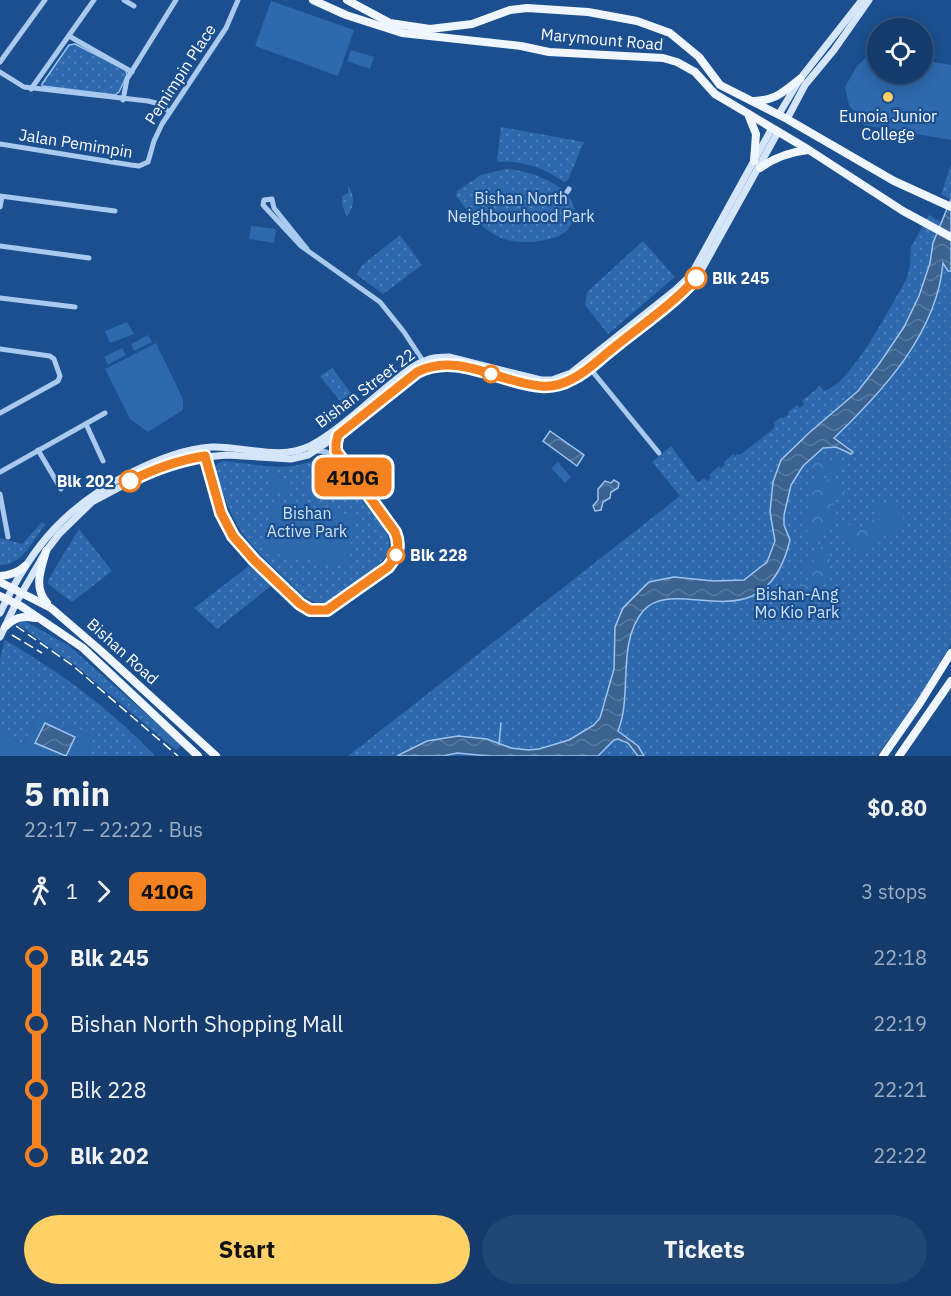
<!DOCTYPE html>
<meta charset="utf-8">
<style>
:root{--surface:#143b6b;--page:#214673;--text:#f1f3f6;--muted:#9dadc1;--line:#33557e;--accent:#ffd166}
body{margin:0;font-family:"IBM Plex Sans",sans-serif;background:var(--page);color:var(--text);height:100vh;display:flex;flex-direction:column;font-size:22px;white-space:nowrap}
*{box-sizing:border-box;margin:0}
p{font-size:20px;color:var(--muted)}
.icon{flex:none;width:33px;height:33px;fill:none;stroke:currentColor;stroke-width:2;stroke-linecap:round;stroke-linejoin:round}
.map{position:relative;height:756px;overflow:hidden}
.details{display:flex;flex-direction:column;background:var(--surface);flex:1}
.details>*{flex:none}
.badge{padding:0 12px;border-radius:9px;font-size:21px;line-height:39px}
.fabs{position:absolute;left:867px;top:18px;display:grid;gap:12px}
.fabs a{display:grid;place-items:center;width:66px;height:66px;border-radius:50%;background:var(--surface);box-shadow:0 3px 15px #0003,0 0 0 2px var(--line);font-size:30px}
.map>.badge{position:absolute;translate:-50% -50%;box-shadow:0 0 0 3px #fff}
.legs{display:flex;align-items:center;gap:9px;height:66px;padding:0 24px;font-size:20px}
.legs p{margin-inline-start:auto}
.headline{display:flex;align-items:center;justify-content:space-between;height:102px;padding:0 24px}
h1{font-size:33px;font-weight:700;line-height:45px}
.action{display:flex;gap:12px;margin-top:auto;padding:12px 24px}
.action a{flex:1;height:69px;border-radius:36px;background:var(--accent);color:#111;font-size:24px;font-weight:700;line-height:69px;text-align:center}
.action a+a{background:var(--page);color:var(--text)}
ul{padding:0 24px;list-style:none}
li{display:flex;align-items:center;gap:21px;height:66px;font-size:22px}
li i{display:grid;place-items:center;width:9px;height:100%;margin:0 8px;background:currentColor}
li i::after{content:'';width:15px;height:15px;margin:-8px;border:4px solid;border-radius:50%;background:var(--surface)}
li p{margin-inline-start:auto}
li:first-child i{background:linear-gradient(#0000 50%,currentColor 0)}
li:last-child i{background:linear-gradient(currentColor 50%,#0000 0)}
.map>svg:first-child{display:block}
.grass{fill:url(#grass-dots)}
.forest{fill:url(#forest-crowns)}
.garden{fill:#2e69ad}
.water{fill:url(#water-waves);stroke:#9cc4f0;stroke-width:1.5}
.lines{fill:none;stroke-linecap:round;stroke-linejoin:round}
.stream{stroke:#9cc4f0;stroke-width:1.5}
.street{stroke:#a9c9ee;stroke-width:5}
.secondary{stroke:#d6e6fa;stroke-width:7}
.primary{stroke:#f0f6ff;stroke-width:8}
.rail{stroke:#fff;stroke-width:1.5;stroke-dasharray:10 4.5;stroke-linecap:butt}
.line-1-casing{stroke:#fff;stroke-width:14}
.line-1{stroke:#f58220;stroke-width:9}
.poi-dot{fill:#ffd166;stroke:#1b4f8f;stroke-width:2}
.stop-1-dot{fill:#fff;stroke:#f58220;stroke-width:3}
.labels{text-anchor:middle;stroke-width:4.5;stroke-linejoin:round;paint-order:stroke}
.street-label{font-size:16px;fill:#fff;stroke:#1b4f8f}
.poi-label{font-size:16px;fill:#fff;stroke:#1b4f8f}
.park-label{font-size:16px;fill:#cfe3fa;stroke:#1b4f8f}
.stop-label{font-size:16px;font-weight:bold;fill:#fff;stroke:#1b4f8f;text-anchor:start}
</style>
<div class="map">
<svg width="951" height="756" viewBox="0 0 951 756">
<defs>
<pattern id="grass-dots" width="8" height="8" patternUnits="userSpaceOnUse" patternTransform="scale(1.5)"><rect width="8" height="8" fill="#2e69ad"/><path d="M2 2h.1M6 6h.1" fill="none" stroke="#4d80b9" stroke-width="1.8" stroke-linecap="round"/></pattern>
<pattern id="forest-crowns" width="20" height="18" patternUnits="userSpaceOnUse" patternTransform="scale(1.5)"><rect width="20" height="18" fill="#2e69ad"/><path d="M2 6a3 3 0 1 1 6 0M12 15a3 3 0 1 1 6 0" fill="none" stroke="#4d80b9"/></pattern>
<pattern id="water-waves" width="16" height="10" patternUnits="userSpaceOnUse" patternTransform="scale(1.5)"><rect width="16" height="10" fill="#3c6290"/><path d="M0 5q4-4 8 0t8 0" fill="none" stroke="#597aa1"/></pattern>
</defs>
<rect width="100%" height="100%" fill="#1b4f8f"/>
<g class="grass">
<polygon points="75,44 126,70 127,75 119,92 115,95 43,86 42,84 69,45"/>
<path d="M 501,127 L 584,142 L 568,180 L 564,182 C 544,168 523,160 499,162 L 497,159 Z"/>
<polygon points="951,165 951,200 941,194"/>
<path d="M 506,169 C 531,170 587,190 572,223 C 567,234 556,238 545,240 C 500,249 481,229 456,196 L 457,191 L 481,175 Z"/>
<path d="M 348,185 C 355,197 355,205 347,217 L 342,205 L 342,196 L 348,193 Z"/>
<path d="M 929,215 L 951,228 L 951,644 L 917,701 L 877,756 L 348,756 L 680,496 L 652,462 L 671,446 L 698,483 L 704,478 L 707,481 L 711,478 L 709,475 L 719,466 L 721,468 L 725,465 L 724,462 L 733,454 L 735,456 L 738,454 L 740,455 L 772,430 L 775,425 L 773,423 L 781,417 L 783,418 L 789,414 L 788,412 L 797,405 L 800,408 L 804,404 L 802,401 L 820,386 L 824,391 C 851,385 891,305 906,280 L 910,267 L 911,247 Z"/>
<polygon points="400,235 422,265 383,294 357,275 361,266"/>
<polygon points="643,241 675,277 608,334 585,305 587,292"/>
<polygon points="332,368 351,393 352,398 349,403 340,401 320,376"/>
<path d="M 321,457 L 329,459 L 386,531 C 391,543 391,553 381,562 C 368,572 336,603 321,603 C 307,603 296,589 287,580 C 257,553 236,533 223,493 C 220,485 216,476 215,467 L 218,463 L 225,461 C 258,464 289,474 321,457 Z"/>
<path d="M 42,522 L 45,525 C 32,541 23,565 0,565 L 0,538 L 22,544 Z"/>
<polygon points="79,529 112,571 72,602 48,584 48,580"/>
<polygon points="249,566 271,586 217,629 194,608"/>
<polygon points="20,621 25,621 69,646 182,745 176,750 76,666 17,624"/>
<path d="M 5,640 C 60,672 112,710 155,756 L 86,756 L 94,737 L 38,713 L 24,744 L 0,733 L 0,659 Z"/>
</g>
<g class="forest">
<polygon points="840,456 843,466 835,474 811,473 812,461 820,458 833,462"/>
<polygon points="828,479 846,487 844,496 834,500 833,512 834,519 814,545 804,524 810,500 810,481"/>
<path d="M 872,519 L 884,524 C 879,537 872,549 858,553 L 853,542 L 837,532 L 840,523 L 863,528 Z"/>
<path d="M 829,541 C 832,571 827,582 810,607 L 797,604 L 804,584 L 809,580 L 805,564 L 812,567 L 816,550 Z"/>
</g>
<g class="garden">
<polygon points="271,1 354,30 338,76 255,46"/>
<polygon points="351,50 374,57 370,69 347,61"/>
<polygon points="873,51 877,51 878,74 922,74 923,60 951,65 951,140 864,125 849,105 845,87 857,66"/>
<polygon points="500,182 512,188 503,207 491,202"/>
<polygon points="251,226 276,229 274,243 249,239"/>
<polygon points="127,322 134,334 110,343 105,331"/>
<polygon points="148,335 152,342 134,351 131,344"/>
<polygon points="156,343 183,399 183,410 148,432 130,419 105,369"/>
<polygon points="122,348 126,355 108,365 104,357"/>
<polygon points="558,462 571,477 565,483 551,468"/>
<polygon points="310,475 333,480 331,493 307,489"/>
<path d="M 272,476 L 291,480 L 290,489 C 282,492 274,493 268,487 L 269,479 Z"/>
<polygon points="274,501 356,516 346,567 265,552"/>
<polygon points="889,502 905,521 891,539 886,538 874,508"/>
<polygon points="38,713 94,737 86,756 0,756 0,733 24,744"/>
</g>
<g class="water">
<path d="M 951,199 L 951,271 L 948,271 L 943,263 C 937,333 883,391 834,438 L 853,452 L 851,454 L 836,447 L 823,448 L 803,466 L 791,485 L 784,515 L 784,525 L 790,540 C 764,648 676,572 643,611 C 616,644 633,694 618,731 L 638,746 L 644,756 L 638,756 L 628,743 L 618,739 L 614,740 L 598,756 L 488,756 L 457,753 L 443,756 L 397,756 L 427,741 L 458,736 L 487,739 L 511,748 L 528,750 L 539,749 L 569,740 L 594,725 L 600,718 L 614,669 L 615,627 L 623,608 L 649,582 L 674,577 L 713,581 L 744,580 L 767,562 L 775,541 L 770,512 L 773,482 L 781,460 L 810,432 L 858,391 L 879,364 L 904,327 L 919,296 L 930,263 L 933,243 Z"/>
<polygon points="550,431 584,455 577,466 543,441"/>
<polygon points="614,480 619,483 618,488 611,492 610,498 603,502 601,510 595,511 593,506 598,500 598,489 605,481 611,483"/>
<polygon points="45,723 75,737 66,756 35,743"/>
</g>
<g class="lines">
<g class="stream">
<polygon points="75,44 126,70 127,75 119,92 115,95 42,86 42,84 69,45"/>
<polyline points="499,744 501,723"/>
</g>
<g class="street">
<polyline points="124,0 134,6"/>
<polyline points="69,36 132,72"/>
<polyline points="0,62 45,0"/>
<polyline points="0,72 24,87 148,101 156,103 170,112"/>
<polyline points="31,89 94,0"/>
<polyline points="123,100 127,79 176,0"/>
<polyline points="0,144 131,165 139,166 148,162 154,141 162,124 226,28 238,0"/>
<polyline points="567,192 569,189"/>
<polyline points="0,196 115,211"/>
<polyline points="0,207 2,197"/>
<polyline points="0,246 89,258"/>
<polyline points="307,249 274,208 272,199 264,200 263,205 301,246 380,302 404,332 427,367"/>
<polyline points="0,298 75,307"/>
<polyline points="0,349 50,356 54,359 60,376 58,381 0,413"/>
<polyline points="588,366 659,453"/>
<polyline points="86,424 103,461"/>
<path d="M 203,449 C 211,483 219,520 242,548 C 259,569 281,585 300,604 L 310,610 L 327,610 L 388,567 C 394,559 400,552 398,541 C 396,525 363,489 351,475 C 345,457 332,455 338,435"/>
<polyline points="38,450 61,489"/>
<path d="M 316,451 C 339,450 335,465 351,475"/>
<polyline points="0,472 105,413"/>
<polyline points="0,494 8,537"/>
</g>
<g class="secondary">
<polyline points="779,114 800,79 862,0"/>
<polyline points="787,119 805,85 834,50 869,0"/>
<path d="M 0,613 C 32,545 67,505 134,471 C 159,459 184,449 212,447 C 245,446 279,461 310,446 C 336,433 369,401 393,382 C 403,374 414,364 427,360 C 434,357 441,357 449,357 L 541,380 L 552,380 L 571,373 L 674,291 L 691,275 L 772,128"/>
<path d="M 0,637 L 16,603 L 46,551 L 59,534 L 92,502 L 143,475 L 184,459 L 227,455 L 291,459 L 308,455 L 338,435 L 417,372 C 468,345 520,405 575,378 L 682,294 L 698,276 L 778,132"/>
</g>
<g class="primary">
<polyline points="313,0 346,15 402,33 521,46 549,52 663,58 677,62 695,72 715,94 809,150 903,211 951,237"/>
<polyline points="347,0 390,23 430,29 472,24 510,10 527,8 588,12 637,21 670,33 699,57 720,85 787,119 894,181 951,207"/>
<path d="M 754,101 C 777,100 783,92 800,79"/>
<polyline points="748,114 756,134 754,161"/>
<path d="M 760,168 C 775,157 790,152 808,150"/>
<path d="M 46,551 C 41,570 33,587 47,603"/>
<path d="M 0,576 C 8,576 19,572 25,566"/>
<polyline points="0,582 51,608 101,651 216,756"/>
<polyline points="0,596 21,606 83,648 198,756"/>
<path d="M 5,627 C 14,618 22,615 35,618"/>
<polyline points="883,756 920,703 951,653"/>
<polyline points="899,756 951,681"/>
</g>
<g class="rail">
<polyline points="16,626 72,665 178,756"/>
<polyline points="12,635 42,653"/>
</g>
</g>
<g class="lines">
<defs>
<path id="line-1" d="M 130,481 C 154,469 178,460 205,456 L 221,513 L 233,536 L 254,560 L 300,604 L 310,610 L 327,610 L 388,567 C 397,556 401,546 395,532 L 336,451 L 336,443 L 338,435 L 417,372 C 457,351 500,383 541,386 C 552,387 563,384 572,379 C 587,372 599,359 612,349 C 640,326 672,305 696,278"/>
</defs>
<use href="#line-1" class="line-1-casing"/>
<use href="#line-1" class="line-1"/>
</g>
<circle class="poi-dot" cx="888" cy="97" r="6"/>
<g class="stop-1-dot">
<circle cx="696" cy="278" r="10"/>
<circle cx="491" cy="374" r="8"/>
<circle cx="130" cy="481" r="10"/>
<circle cx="396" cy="555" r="8"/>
</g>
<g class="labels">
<g class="street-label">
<text transform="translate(602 39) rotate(5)" y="6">Marymount Road</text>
<text transform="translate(180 74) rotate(-57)" y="6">Pemimpin Place</text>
<text transform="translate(76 143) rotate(9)" y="6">Jalan Pemimpin</text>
<text transform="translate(365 388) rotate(-37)" y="6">Bishan Street 22</text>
<text transform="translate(123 651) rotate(42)" y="6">Bishan Road</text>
</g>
<g class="poi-label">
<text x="888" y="122">Eunoia Junior<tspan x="888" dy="18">College</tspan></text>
</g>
<g class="park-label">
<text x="521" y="204">Bishan North<tspan x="521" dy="18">Neighbourhood Park</tspan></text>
<text x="307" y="519">Bishan<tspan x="307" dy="18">Active Park</tspan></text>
<text x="797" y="600">Bishan-Ang<tspan x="797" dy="18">Mo Kio Park</tspan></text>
</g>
<g class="stop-label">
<text x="712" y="284">Blk 245</text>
<text x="114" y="487" text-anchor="end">Blk 202</text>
<text x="410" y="561">Blk 228</text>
</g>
</g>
</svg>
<div class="fabs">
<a><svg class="icon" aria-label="locate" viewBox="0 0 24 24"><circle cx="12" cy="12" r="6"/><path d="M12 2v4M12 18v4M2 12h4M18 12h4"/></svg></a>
</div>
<b class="badge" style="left:353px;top:477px;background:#f58220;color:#111">410G</b>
</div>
<section class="details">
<div class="headline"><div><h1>5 min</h1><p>22:17 – 22:22 · Bus</p></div><b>$0.80</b></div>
<div class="legs"><svg class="icon" aria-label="walk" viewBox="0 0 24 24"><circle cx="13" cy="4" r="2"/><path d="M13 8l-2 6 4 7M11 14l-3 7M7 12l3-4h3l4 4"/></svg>1<svg class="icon" aria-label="forward" viewBox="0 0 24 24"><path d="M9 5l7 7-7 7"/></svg><b class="badge" style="background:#f58220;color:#111">410G</b><p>3 stops</p></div>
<ul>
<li><i style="color:#f58220"></i><b>Blk 245</b><p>22:18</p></li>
<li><i style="color:#f58220"></i><span>Bishan North Shopping Mall</span><p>22:19</p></li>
<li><i style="color:#f58220"></i><span>Blk 228</span><p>22:21</p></li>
<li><i style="color:#f58220"></i><b>Blk 202</b><p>22:22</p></li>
</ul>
<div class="action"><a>Start</a><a>Tickets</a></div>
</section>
